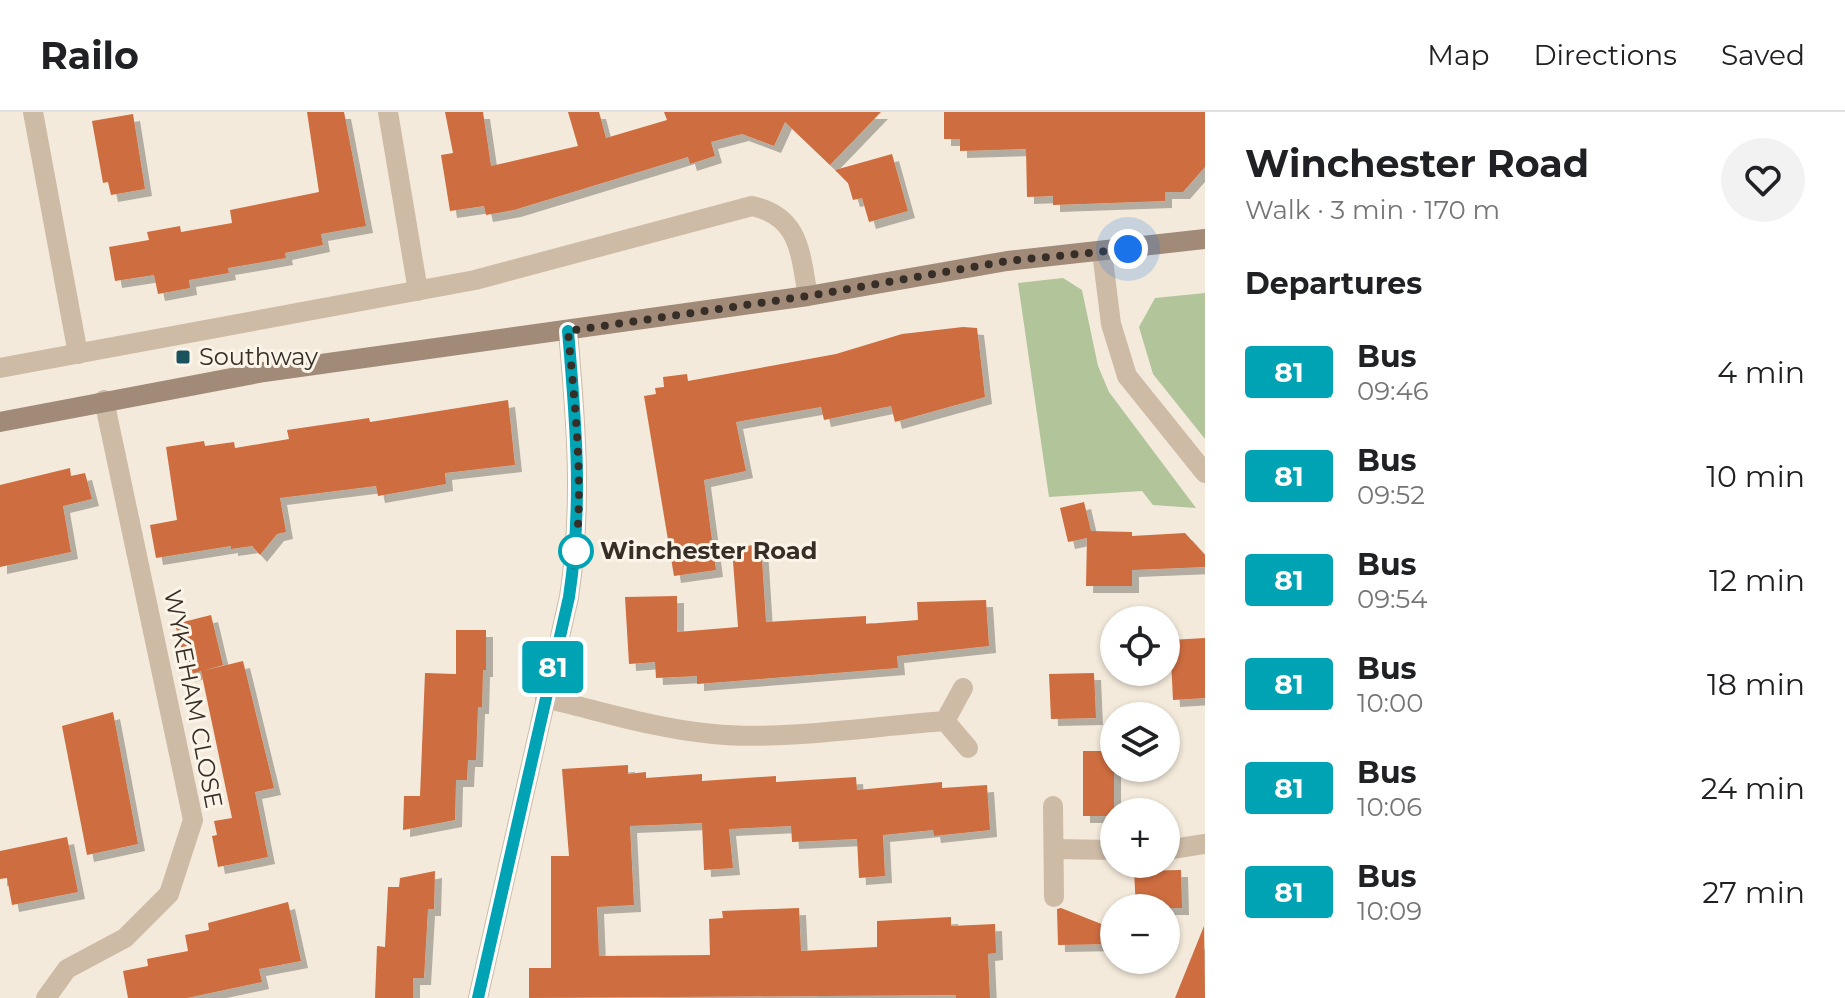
<!DOCTYPE html>
<meta charset="utf-8">
<style>
:root{--surface:#fff;--page:#f2f2f2;--text:#202124;--muted:#757577;--line:#e0e0e0}
body{margin:0;font-family:Montserrat,sans-serif;background:var(--page);color:var(--text);height:100vh;display:flex;flex-direction:column;font-size:30px;white-space:nowrap}
*{box-sizing:border-box;margin:0}
p{font-size:26px;color:var(--muted)}
.icon{flex:none;width:44px;height:44px;fill:none;stroke:currentColor;stroke-width:2;stroke-linecap:round;stroke-linejoin:round}
.map{position:relative;flex:1;overflow:hidden}
.side{display:flex;flex-direction:column;background:var(--surface);width:640px}
.side>*{flex:none}
.badge{padding:0 16px;border-radius:6px;font-size:28px;line-height:52px}
.buttons{position:absolute;left:1100px;top:494px;display:grid;gap:16px}
.buttons a{display:grid;place-items:center;width:80px;height:80px;border-radius:50%;background:var(--surface);box-shadow:0 2px 6px #0004;font-size:40px}
.you{position:absolute;width:40px;height:40px;margin:-20px;border:6px solid #fff;border-radius:50%;background:#1a73e8;box-shadow:0 0 0 12px #1a73e833}
.map>.badge{position:absolute;translate:-50% -50%;box-shadow:0 0 0 4px #fff}
h2{padding:0 40px;font-size:30px;line-height:72px}
.round{display:grid;place-items:center;flex:none;width:84px;height:84px;border-radius:42px;background:var(--page)}
.summary{display:flex;align-items:center;justify-content:space-between;height:136px;padding:0 40px}
h1{font-size:38px;font-weight:700;line-height:60px}
ul{padding:0;list-style:none}
li{display:flex;align-items:center;gap:24px;height:104px;padding:0 40px}
li div{flex:1}
li b{display:block;font-size:30px}
li em{font-style:normal}
li .badge{min-width:88px;font-weight:700;text-align:center}
header{display:flex;align-items:center;gap:48px;box-sizing:border-box;height:112px;padding:0 40px;background:var(--surface);border-bottom:2px solid var(--line)}
header strong{font-size:38px}
nav{display:flex;gap:44px;margin-inline-start:auto;font-size:28px}
main{display:flex;flex:1;min-height:0}
.map>svg:first-child{display:block}
.green{fill:#b2c49a}
.building{fill:#ce6d3f;filter:url(#shadow)}
.lines{fill:none;stroke-linecap:round;stroke-linejoin:round}
.street{stroke:#cdbba6;stroke-width:20}
.secondary{stroke:#a18a77;stroke-width:20}
.line-casing{stroke:#fff;stroke-width:18}
.line{stroke:#00a3b4;stroke-width:12}
.walk{stroke:#382e28;stroke-width:8;stroke-dasharray:0 14.4}
.poi-dot{fill:#1a535d;stroke:#fbf4e8;stroke-width:3}
.stop-dot{fill:#fff;stroke:#00a3b4;stroke-width:4}
.labels{text-anchor:middle;stroke-width:6;stroke-linejoin:round;paint-order:stroke}
.poi-label{font-size:24px;fill:#382e28;stroke:#fbf4e8;text-anchor:start}
.stop-label{font-size:24px;font-weight:bold;fill:#382e28;stroke:#fbf4e8;text-anchor:start}
.street-label{font-size:24px;fill:#382e28;stroke:#fbf4e8}
</style>
<header>
<strong>Railo</strong>
<nav><a>Map</a><a>Directions</a><a>Saved</a></nav>
</header>
<main>
<div class="map">
<svg width="1205" height="886" viewBox="0 0 1205 886">
<defs>
<filter id="shadow"><feDropShadow dx="7" dy="7" stdDeviation="0" flood-color="#0004"/></filter>
</defs>
<rect width="100%" height="100%" fill="#f4eadb"/>
<g class="green">
<polygon points="1063,166 1082,178 1098,254 1109,280 1196,396 1153,393 1142,379 1049,385 1018,171"/>
<polygon points="1205,181 1205,327 1153,262 1139,215 1155,186"/>
</g>
<g class="building">
<polygon points="307,0 344,0 366,114 321,122 323,133 285,141 286,146 228,156 229,161 189,168 190,176 158,182 154,163 115,169 109,135 149,128 147,120 180,114 181,120 232,111 230,98 319,80"/>
<polygon points="445,0 483,0 491,54 578,34 568,0 599,0 606,26 667,8 664,0 881,0 830,53 785,10 774,34 742,22 711,30 715,44 690,52 688,45 514,98 486,103 484,94 450,99 441,43 453,41"/>
<polygon points="944,0 1205,0 1205,55 1183,80 1165,80 1165,89 1053,93 1053,84 1027,85 1026,37 960,39 960,27 944,27"/>
<polygon points="133,2 145,77 111,83 108,70 103,71 92,9"/>
<polygon points="892,42 908,99 869,110 862,86 853,88 848,71 835,58"/>
<polygon points="963,215 977,216 985,285 895,310 891,294 824,308 821,295 736,310 746,359 704,368 716,458 674,464 644,284 656,282 655,276 664,275 663,265 687,262 688,269 836,242 902,222"/>
<polygon points="508,288 515,353 445,361 446,372 378,384 376,374 280,386 286,420 277,422 260,443 252,434 231,437 231,434 156,446 150,413 177,408 166,335 204,329 205,334 234,330 235,336 289,327 287,318 369,306 370,310"/>
<polygon points="70,356 71,364 85,361 92,387 63,394 71,440 0,455 0,373"/>
<polygon points="1084,390 1091,419 1132,420 1132,424 1185,421 1205,443 1205,455 1132,458 1132,474 1086,474 1087,426 1068,430 1060,396"/>
<polygon points="761,432 766,510 866,504 866,512 918,508 917,490 986,488 989,534 897,544 898,556 697,572 697,564 656,566 655,550 629,552 625,485 677,484 677,520 738,515 732,436"/>
<polygon points="211,503 223,553 202,559 243,549 274,676 255,680 268,745 218,755 212,724 217,723 214,709 232,706 201,559 188,563 175,512"/>
<polygon points="456,518 486,518 486,558 483,558 482,595 478,595 476,648 468,648 467,668 456,668 455,708 403,718 404,684 420,684 425,561 456,562"/>
<polygon points="1205,526 1205,586 1173,588 1170,528"/>
<polygon points="1094,561 1096,606 1051,607 1049,562"/>
<polygon points="113,600 138,732 87,743 62,614"/>
<rect x="1083" y="639" width="31" height="65"/>
<polygon points="628,653 628,662 646,660 646,666 702,662 702,669 776,664 776,670 856,665 857,678 942,670 942,676 987,673 990,718 934,724 933,718 883,723 885,764 859,766 857,727 792,730 791,714 729,717 733,756 704,758 702,711 630,714 634,793 597,795 599,844 710,843 709,807 723,806 722,799 799,796 801,839 877,835 877,809 951,805 951,814 995,812 996,841 988,842 990,886 956,886 956,883 529,886 529,856 551,856 551,744 569,744 562,657"/>
<polygon points="67,725 78,780 12,793 7,766 0,767 0,739"/>
<polygon points="1181,758 1182,796 1136,796 1134,759"/>
<polygon points="435,759 434,797 428,797 424,866 413,866 413,886 375,886 377,834 385,835 388,775 399,775 400,766"/>
<polygon points="288,790 301,849 259,857 262,870 187,886 128,886 123,859 148,854 147,847 188,839 185,823 209,818 208,811"/>
<polygon points="1061,796 1114,817 1114,832 1058,833 1057,797"/>
<polygon points="1204,814 1205,886 1175,886"/>
</g>
<g class="lines">
<g class="street">
<polyline points="33,0 78,242"/>
<polyline points="388,0 418,179"/>
<polyline points="1102,140 1111,212 1127,264 1205,361"/>
<path d="M 0,256 L 475,168 L 752,94 C 801,105 800,142 808,184"/>
<path d="M 545,586 C 600,599 656,617 713,622 C 782,629 874,614 945,609 L 963,576"/>
<polyline points="945,609 968,636"/>
<polyline points="1053,694 1054,785"/>
<polyline points="1054,737 1114,738"/>
<polyline points="1166,738 1205,732"/>
<polyline points="46,886 67,857 125,826 169,782 193,708 104,288"/>
<path d="M 478,886 L 569,485 C 583,394 576,310 568,219"/>
</g>
<polyline class="secondary" points="0,310 264,260 808,184 1007,149 1205,127"/>
</g>
<g class="lines">
<defs>
<path id="line" d="M 478,886 L 569,485 C 583,392 576,312 568,219"/>
</defs>
<use href="#line" class="line-casing"/>
<use href="#line" class="line"/>
<path class="walk" d="M 576,439 L 574,454 C 585,377 575,296 568,219 L 808,184 L 1007,149 L 1128,137"/>
</g>
<rect class="poi-dot" x="175" y="237" width="16" height="16" rx="4"/>
<circle class="stop-dot" cx="576" cy="439" r="16"/>
<g class="labels">
<g class="poi-label">
<text x="199" y="253">Southway</text>
</g>
<g class="stop-label">
<text x="600" y="447">Winchester Road</text>
</g>
<g class="street-label">
<text transform="translate(193 587) rotate(79)" y="8">WYKEHAM CLOSE</text>
</g>
</g>
</svg>
<div class="buttons">
<a><svg class="icon" aria-label="locate" viewBox="0 0 24 24"><circle cx="12" cy="12" r="6"/><path d="M12 2v4M12 18v4M2 12h4M18 12h4"/></svg></a>
<a><svg class="icon" aria-label="layers" viewBox="0 0 24 24"><path d="M12 4l9 5-9 5-9-5zM3 14l9 5 9-5"/></svg></a>
<a>+</a>
<a>−</a>
</div>
<div class="you" style="left:1128px;top:137px"></div>
<b class="badge" style="left:553px;top:555px;background:#00a3b4;color:#fff">81</b>
</div>
<section class="side">
<div class="summary"><div><h1>Winchester Road</h1><p>Walk · 3 min · 170 m</p></div><a class="round"><svg class="icon" aria-label="heart" viewBox="0 0 24 24"><path d="M12 20l-8-8c-3-5 5-10 8-4 3-6 11-1 8 4z"/></svg></a></div>
<h2>Departures</h2>
<ul>
<li><span class="badge" style="background:#00a3b4;color:#fff">81</span><div><b>Bus</b><p>09:46</p></div><em>4 min</em></li>
<li><span class="badge" style="background:#00a3b4;color:#fff">81</span><div><b>Bus</b><p>09:52</p></div><em>10 min</em></li>
<li><span class="badge" style="background:#00a3b4;color:#fff">81</span><div><b>Bus</b><p>09:54</p></div><em>12 min</em></li>
<li><span class="badge" style="background:#00a3b4;color:#fff">81</span><div><b>Bus</b><p>10:00</p></div><em>18 min</em></li>
<li><span class="badge" style="background:#00a3b4;color:#fff">81</span><div><b>Bus</b><p>10:06</p></div><em>24 min</em></li>
<li><span class="badge" style="background:#00a3b4;color:#fff">81</span><div><b>Bus</b><p>10:09</p></div><em>27 min</em></li>
</ul>
</section>
</main>
